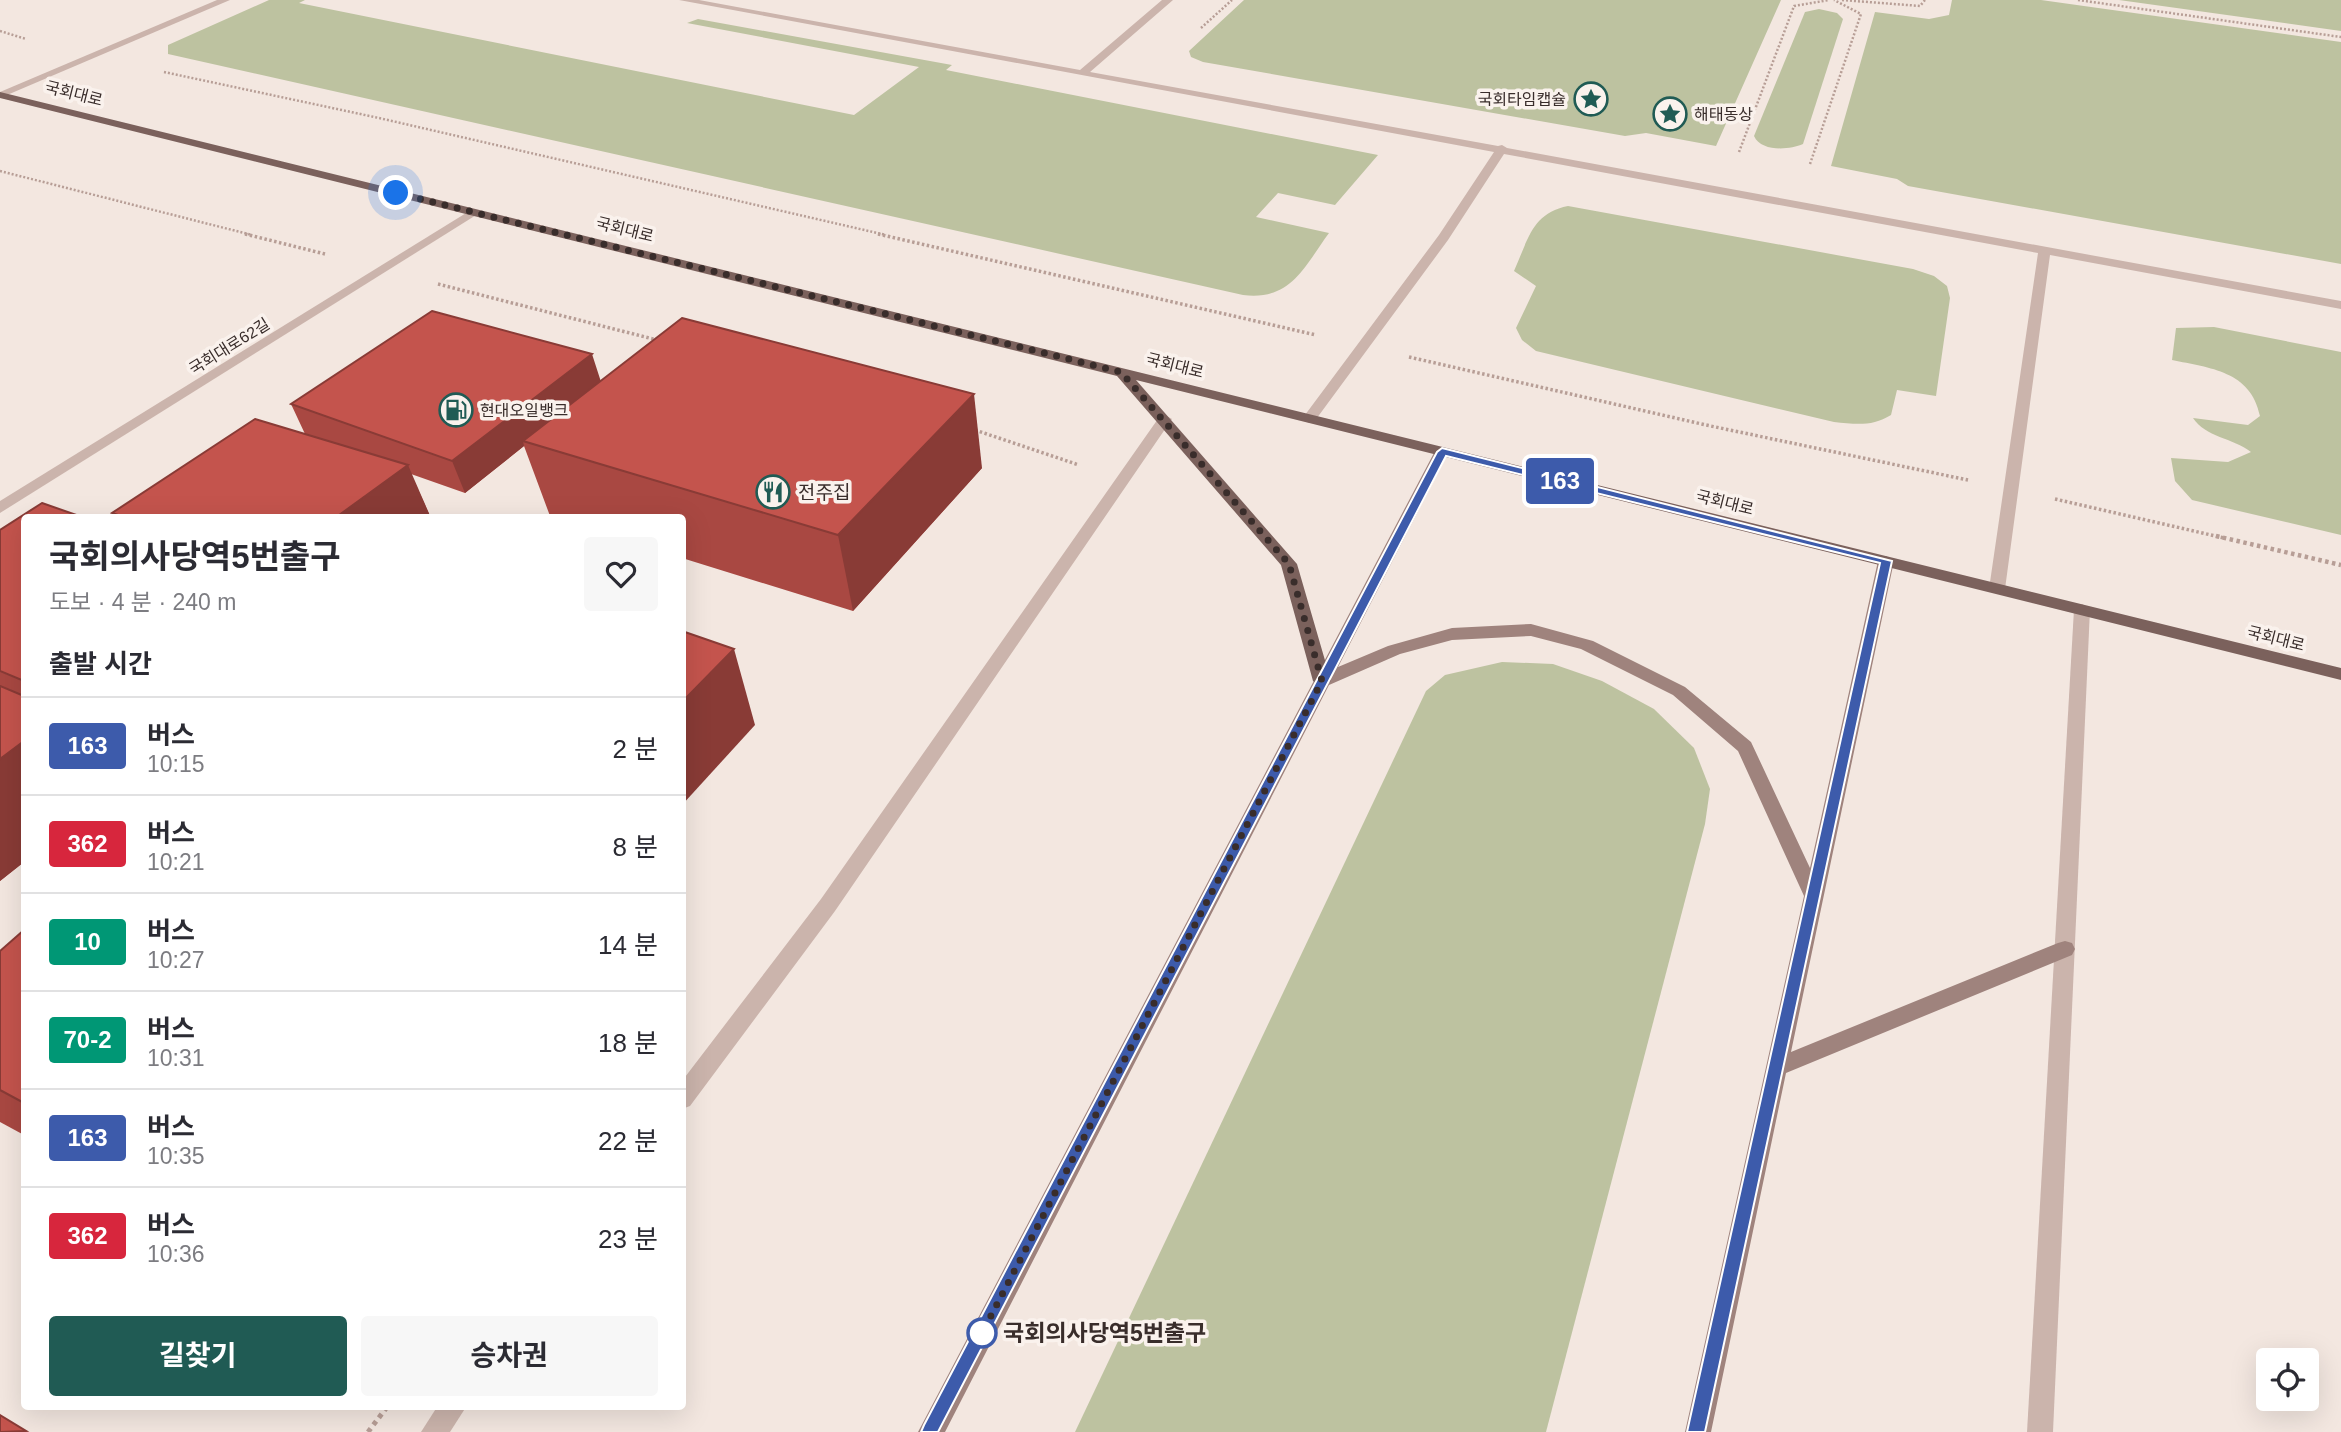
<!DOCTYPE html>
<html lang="ko">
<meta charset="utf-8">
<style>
:root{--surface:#fff;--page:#f7f7f7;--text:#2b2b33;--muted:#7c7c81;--line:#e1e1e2;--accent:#205b54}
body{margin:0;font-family:Helvetica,"Noto Sans KR",sans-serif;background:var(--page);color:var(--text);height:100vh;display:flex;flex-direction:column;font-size:26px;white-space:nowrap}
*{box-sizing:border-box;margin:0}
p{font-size:23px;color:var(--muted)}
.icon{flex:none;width:38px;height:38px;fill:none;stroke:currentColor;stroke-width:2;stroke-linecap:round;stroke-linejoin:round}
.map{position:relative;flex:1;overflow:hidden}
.drawer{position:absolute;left:21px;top:514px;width:665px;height:896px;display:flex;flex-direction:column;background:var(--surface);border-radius:7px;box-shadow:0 7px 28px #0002}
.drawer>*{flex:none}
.badge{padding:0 14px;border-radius:5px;font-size:24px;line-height:46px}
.fabs{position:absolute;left:2256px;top:1348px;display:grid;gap:14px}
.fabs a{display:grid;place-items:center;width:63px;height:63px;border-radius:7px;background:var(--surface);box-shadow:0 7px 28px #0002;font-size:35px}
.you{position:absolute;width:35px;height:35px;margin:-18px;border:5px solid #fff;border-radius:50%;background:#1a73e8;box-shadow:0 0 0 10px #1a73e833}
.map>.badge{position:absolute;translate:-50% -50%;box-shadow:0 0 0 4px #fff}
h2{padding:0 28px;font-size:26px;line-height:63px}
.round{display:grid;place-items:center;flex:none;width:74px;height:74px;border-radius:7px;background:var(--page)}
.summary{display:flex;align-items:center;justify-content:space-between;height:119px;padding:0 28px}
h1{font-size:33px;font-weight:700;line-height:52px}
.cta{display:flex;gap:14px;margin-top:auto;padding:14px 28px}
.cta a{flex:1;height:80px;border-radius:7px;background:var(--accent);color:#fff;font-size:28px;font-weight:700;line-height:80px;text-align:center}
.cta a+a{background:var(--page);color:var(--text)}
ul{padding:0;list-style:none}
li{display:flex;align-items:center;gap:21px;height:98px;padding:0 28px;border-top:2px solid var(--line)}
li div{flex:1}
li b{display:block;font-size:26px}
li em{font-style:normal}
li .badge{min-width:77px;font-weight:700;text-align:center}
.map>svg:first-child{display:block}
.green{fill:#bdc2a0}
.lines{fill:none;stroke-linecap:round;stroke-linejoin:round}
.path-far3{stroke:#b79e96;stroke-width:2.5;stroke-dasharray:2 2;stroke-linecap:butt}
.path-far2{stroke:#b79e96;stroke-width:3.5;stroke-dasharray:2.5 2.5;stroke-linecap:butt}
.path-far1{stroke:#b79e96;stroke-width:4.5;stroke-dasharray:3.5 3.5;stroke-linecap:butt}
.path{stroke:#b79e96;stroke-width:5;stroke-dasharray:4.5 4.5;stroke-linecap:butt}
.lane{fill:#cbb4ac;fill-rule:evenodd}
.street{fill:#cbb4ac;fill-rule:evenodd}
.secondary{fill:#9f837d;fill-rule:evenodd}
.primary{fill:#7b615c;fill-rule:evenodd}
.wall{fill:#a94842}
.shaded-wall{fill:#893b36}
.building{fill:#c4544d;stroke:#893b36;stroke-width:2}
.line{fill:#3d5bab;stroke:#fff;stroke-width:2}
.walk{stroke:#392d2b;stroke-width:7;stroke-dasharray:0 12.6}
.stop-dot{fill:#fff;stroke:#3d5bab;stroke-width:3.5}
.labels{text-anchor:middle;stroke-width:7;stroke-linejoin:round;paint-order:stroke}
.far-street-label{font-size:16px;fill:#392d2b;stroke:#faf2ed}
.far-poi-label{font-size:16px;fill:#392d2b;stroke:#faf2ed;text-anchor:start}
.poi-label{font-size:19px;fill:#392d2b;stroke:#faf2ed;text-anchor:start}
.near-stop-label{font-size:23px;font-weight:bold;fill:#392d2b;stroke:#faf2ed;text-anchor:start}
</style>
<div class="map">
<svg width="2341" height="1432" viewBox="0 0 2341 1432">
<rect width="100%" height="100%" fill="#f3e7e0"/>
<g class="green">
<path d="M 269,0 L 305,0 L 299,3 L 854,115 L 919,67 L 687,23 L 698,19 L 952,65 L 946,70 L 1378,155 L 1335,205 L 1278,193 L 1256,217 L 1329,233 C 1304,267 1291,301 1243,295 L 168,54 L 168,45 Z"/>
<polygon points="1244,0 1781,0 1716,146 1646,133 1625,136 1203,62 1191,57 1189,51"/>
<polygon points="1952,0 2041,0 2341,42 2341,264 1908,186 1897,179 1831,166 1875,12 1929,19 1949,15"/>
<polygon points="2119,0 2341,0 2341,31"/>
<path d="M 1819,9 L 1837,13 L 1843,19 L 1803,144 C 1789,150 1761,152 1754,136 L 1805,12 Z"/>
<path d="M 1568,206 L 1913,269 L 1934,276 L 1947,286 L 1950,298 L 1936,396 L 1897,390 L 1891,415 C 1872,427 1855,424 1834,422 L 1536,351 L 1522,340 L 1516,328 L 1536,286 L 1514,271 C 1528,240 1532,213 1568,206 Z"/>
<path d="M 2214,327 L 2341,352 L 2341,535 L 2192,500 L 2175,481 L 2171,458 L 2228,462 L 2251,452 C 2233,438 2205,437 2193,418 L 2248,425 L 2260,416 C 2251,371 2210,368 2172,360 L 2176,328 Z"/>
<polygon points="1502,662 1553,664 1602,681 1654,709 1694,748 1710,789 1705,824 1546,1432 1075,1432 1426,691 1445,675"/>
</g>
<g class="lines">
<g class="path-far3">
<polyline points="1842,0 1920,6 1925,0"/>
<polyline points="2078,0 2341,37"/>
<polyline points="1201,28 1232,0"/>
<polyline points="0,31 26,39"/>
<polyline points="164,72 379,118 886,235"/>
<polyline points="1739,152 1794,6 1829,0"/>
<polyline points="1810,164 1861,14 1834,0"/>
<polyline points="0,171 252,235"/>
</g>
<g class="path-far2">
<polyline points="245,234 325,254"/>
<polyline points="878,234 1316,335"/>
<polyline points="438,284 657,340"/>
<polyline points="1409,357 1706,425 1968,480"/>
<polyline points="975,430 1079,465"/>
<polyline points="2055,499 2224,538"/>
</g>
<polyline class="path-far1" points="2216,536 2341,565"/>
<polyline class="path" points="368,1432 387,1407"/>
<g class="lane">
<polygon points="217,0 230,0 0,98 0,92"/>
<polygon points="679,0 699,0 1080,70 1162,0 1173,0 1090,72 1498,146 1502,145 1507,148 2341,301 2341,309 2050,255 2005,589 1997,594 1989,589 2038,253 1504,154 1448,240 1314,422 1309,423 1302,419 1439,235 1494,152"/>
<polygon points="1165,415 1172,419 835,911 690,1106 682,1109 682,1081 821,899 1160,416"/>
<polygon points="437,1407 466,1407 450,1432 421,1432"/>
</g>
<g class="street">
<polygon points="471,210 481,212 0,513 0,501"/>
<polygon points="2082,604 2090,609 2053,1432 2027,1432 2074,609"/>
</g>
<polygon class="secondary" points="1442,447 1449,451 1338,667 1388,646 1452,628 1531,624 1593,641 1685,687 1751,742 1810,868 1878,561 1886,556 1894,561 1791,1052 2058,943 2065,941 2072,943 2075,949 2072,955 1786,1073 1711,1432 1685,1432 1804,896 1738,751 1673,695 1581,649 1531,636 1452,640 1400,654 1329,685 945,1432 918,1432 1435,451"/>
<polygon class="primary" points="0,92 2341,668 2341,680 1136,380 1297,564 1331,681 1322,687 1313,681 1281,565 1117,376 0,98"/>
</g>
<g class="wall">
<polygon points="600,381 982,468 853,611 682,558 682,518 557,518 550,516 524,446 465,493 411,474 431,518 115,518 112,513 305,434 291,404"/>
<polygon points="24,518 24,862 0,881 0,530"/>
<polygon points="24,930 24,1135 0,1122 0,951"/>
</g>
<g class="shaded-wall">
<polygon points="592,354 602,385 523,441 524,446 465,493 452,461"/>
<polygon points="974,394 982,468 853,611 838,535"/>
<polygon points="408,465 431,518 335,518"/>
<polygon points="734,649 755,725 682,805 682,702"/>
<polygon points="24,741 24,862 0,881 0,759"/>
</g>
<g class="building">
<polygon points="432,311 592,354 452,461 291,404"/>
<polygon points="682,318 974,394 838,535 523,441"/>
<polygon points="255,419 408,465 335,518 127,518 112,513"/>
<polygon points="42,503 85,518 24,518 24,681 0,671 0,530"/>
<polygon points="682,631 734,649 682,702"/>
<polygon points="0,686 24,696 24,741 0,759"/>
<polygon points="24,930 24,1103 0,1090 0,951"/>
<polygon points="0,1415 26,1431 0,1432"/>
</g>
<polygon class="line" points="1442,448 1892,561 1705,1432 1687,1432 1880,563 1446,456 938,1432 921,1432 924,1425 1437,452"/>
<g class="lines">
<polyline class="walk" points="396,193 1121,372 1289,564 1322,681 982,1333"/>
</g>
<defs>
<symbol id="sight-ring" viewBox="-11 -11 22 22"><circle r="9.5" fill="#faf2ed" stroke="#205b54" stroke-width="1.5"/><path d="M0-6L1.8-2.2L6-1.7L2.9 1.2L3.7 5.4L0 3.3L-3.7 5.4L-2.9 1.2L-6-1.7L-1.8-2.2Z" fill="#205b54"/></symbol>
<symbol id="fuel-ring" viewBox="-11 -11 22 22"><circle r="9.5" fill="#faf2ed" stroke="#205b54" stroke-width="1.5"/><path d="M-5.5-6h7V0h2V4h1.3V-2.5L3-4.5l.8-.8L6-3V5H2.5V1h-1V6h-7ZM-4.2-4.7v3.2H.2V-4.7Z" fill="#205b54"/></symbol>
<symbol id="restaurant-ring" viewBox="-11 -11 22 22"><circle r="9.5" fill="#faf2ed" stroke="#205b54" stroke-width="1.5"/><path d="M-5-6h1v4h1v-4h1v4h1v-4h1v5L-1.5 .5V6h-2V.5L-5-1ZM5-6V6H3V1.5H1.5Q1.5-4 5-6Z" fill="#205b54"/></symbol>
</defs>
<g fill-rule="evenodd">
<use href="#sight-ring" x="1572" y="80" width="38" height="38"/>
<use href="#sight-ring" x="1651" y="95" width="38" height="38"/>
<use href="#fuel-ring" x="437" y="391" width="38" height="38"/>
<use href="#restaurant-ring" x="754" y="473" width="38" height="38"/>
</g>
<circle class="stop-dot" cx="982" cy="1333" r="14"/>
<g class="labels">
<g class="far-street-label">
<text transform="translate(74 93) rotate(14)" y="6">국회대로</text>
<text transform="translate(625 229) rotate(14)" y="6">국회대로</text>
<text transform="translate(229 346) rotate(-32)" y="6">국회대로62길</text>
<text transform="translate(1175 365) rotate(14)" y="6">국회대로</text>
<text transform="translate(1725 502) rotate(14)" y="6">국회대로</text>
<text transform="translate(2276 638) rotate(14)" y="6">국회대로</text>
</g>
<g class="far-poi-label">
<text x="1566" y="105" text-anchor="end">국회타임캡슐</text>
<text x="1694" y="120">해태동상</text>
<text x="480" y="416">현대오일뱅크</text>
</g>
<g class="poi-label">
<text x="798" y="499">전주집</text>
</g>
<g class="near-stop-label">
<text x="1003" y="1341">국회의사당역5번출구</text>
</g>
</g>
</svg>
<div class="fabs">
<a><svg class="icon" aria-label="locate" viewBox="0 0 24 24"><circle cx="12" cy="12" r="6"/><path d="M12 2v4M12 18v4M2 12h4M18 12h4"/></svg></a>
</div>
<div class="you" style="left:396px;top:193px"></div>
<b class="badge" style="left:1560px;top:481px;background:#3d5bab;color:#fff">163</b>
<section class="drawer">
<div class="summary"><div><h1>국회의사당역5번출구</h1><p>도보 · 4 분 · 240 m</p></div><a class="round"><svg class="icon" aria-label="heart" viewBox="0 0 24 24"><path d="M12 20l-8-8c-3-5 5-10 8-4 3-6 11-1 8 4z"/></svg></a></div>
<h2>출발 시간</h2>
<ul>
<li><span class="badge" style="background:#3d5bab;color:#fff">163</span><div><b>버스</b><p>10:15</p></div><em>2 분</em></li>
<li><span class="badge" style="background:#d7263d;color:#fff">362</span><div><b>버스</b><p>10:21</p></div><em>8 분</em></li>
<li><span class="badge" style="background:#009775;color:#fff">10</span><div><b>버스</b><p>10:27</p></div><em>14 분</em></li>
<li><span class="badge" style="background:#009775;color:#fff">70-2</span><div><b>버스</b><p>10:31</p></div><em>18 분</em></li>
<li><span class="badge" style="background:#3d5bab;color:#fff">163</span><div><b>버스</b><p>10:35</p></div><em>22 분</em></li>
<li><span class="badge" style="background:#d7263d;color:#fff">362</span><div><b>버스</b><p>10:36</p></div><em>23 분</em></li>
</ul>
<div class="cta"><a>길찾기</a><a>승차권</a></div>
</section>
</div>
